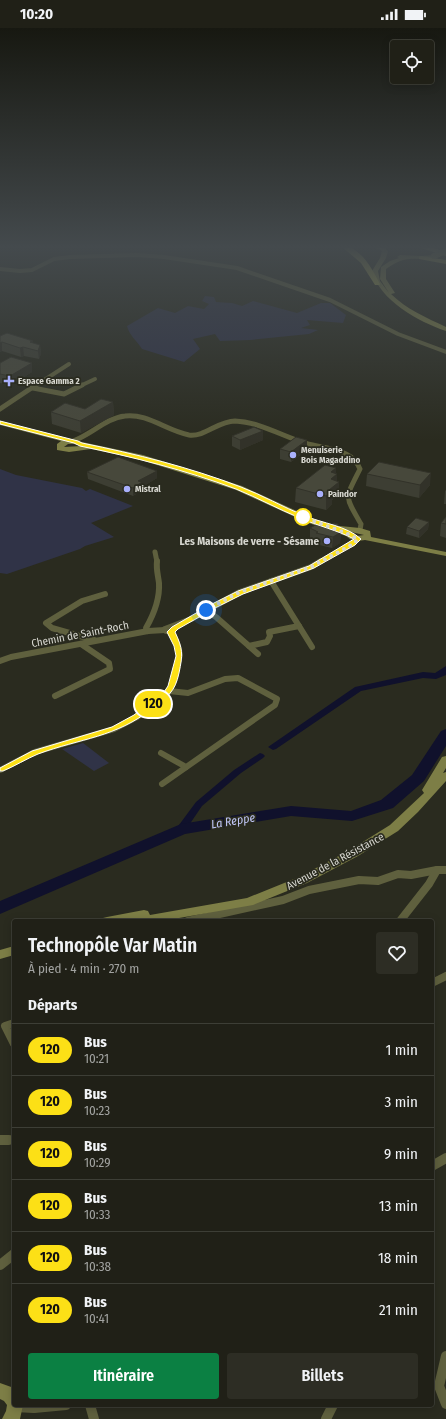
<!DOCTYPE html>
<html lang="fr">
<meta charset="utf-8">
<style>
:root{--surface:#202017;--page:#2d2d24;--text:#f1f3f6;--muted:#a2a3a1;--line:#3d3e36;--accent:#0b8043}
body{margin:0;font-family:"Fira Sans Condensed",sans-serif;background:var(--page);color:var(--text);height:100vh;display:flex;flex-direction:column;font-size:15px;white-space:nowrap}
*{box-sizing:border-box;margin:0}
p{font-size:13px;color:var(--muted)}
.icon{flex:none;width:22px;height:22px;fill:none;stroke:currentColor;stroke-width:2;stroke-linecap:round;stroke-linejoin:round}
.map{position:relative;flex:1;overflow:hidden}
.sheet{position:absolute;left:12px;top:891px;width:422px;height:488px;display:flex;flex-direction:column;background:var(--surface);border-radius:4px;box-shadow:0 2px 10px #0003,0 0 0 1px var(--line)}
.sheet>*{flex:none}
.badge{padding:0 8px;border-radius:13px;font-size:14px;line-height:26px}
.fabs{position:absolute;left:390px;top:12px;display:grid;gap:8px}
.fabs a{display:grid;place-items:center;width:44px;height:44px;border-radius:4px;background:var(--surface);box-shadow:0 2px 10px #0003,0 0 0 1px var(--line);font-size:20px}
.you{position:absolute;width:20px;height:20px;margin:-10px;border:3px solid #fff;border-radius:50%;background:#1a73e8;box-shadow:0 0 0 6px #1a73e833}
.map>.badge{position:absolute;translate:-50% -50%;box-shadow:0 0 0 2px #fff}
h2{padding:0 16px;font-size:15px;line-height:36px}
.round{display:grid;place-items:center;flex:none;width:42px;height:42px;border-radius:4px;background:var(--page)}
.headline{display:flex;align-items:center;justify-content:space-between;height:68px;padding:0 16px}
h1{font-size:19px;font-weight:600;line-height:30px}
.cta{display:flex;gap:8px;margin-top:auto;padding:8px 16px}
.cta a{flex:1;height:46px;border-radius:4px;background:var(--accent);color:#fff;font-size:16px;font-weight:600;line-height:46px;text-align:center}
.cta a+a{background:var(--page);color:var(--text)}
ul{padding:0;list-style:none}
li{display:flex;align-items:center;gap:12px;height:52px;padding:0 16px;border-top:1px solid var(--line)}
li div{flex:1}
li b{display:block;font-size:15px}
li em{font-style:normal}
li .badge{min-width:44px;font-weight:700;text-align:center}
.status{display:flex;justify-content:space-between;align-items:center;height:28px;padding:0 20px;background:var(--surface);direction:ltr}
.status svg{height:11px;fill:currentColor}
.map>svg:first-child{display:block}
.green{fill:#303347}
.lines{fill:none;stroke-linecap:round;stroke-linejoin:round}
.canal{fill:#10112c;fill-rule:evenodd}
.river{fill:#10112c;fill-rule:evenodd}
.street-far4{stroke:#5f603e;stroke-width:4}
.street-far3{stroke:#5f603e;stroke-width:5}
.street-far2{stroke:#5f603e;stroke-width:6}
.street-far1{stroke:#5f603e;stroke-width:8}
.street{stroke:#5f603e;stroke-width:10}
.secondary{fill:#7d7e46;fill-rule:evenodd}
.highway{fill:#a9aa4f;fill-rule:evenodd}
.secondary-bridge{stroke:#7d7e46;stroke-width:6}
.wall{fill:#3d3e33}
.shaded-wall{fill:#323229}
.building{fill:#47483b;stroke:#323229}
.line{fill:#fce016;stroke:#fff}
.walk{stroke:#d7d7d0;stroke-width:4;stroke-dasharray:0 7.2}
.poi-dot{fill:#a9b0fc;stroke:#2a2b1f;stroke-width:1.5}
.stop-dot{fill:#fff;stroke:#fce016;stroke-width:2}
.labels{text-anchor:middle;stroke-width:3.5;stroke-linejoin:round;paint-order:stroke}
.far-poi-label{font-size:9px;font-weight:bold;fill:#d7d7d0;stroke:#2a2b1f;text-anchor:start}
.poi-label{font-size:11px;font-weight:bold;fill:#d7d7d0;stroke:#2a2b1f;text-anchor:end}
.street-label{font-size:11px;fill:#d7d7d0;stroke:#2a2b1f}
.water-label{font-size:12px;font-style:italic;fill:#c1c7f7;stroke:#2a2b1f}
</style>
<div class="status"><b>10:20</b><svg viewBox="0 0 49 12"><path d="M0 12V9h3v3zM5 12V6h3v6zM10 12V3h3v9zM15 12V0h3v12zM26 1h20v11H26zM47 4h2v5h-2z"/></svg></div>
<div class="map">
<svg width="446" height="1391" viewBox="0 0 446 1391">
<rect width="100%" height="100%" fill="#2a2b1f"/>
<g class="green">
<path d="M 205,268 L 214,269 L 216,274 L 232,275 L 242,278 L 253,273 L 297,285 L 321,275 L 330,275 L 346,287 L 343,295 L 307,292 L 310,297 L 301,300 L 318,302 L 309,306 L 250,312 L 220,313 L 215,306 L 193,311 L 200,321 L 184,334 L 142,321 C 137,313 129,307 127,298 L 158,280 L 175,285 L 188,278 L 204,281 L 209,276 L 202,273 Z"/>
<polygon points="0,441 16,447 82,460 86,463 90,461 133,478 91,495 114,509 85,518 80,521 7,546 0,545"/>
<polygon points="83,715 109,735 94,743 62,721"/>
</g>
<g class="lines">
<g class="canal">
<polygon points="446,638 446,647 436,651 423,650 361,663 276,721 273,722 268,719 355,659 423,644 435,645"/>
<polygon points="260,725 263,726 265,728 263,730 241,745 202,778 185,803 177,803 176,801 196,774 234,742"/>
</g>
<polygon class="river" points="446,701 446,718 424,753 393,780 352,793 291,788 185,806 0,886 0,873 181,796 291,778 351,783 381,772 412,747 441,703"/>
<g class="street-far4">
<polyline points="0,241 20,243 32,242 54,231 70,229 137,227 164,229 237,240 330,272 398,306 446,324"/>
<polyline points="35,358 69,336"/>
<polyline points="80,358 95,351"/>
</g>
<g class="street-far3">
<polyline points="33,360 64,366 82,357"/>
<polyline points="0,381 36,357"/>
<path d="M 73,413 C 91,407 106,390 125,388 C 147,385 167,403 189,407 C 205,409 218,393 235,393 C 260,394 284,409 308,416 C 320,419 334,420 346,426 C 352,429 357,434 360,441 C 345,471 344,467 361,496 L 360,502"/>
<polyline points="155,524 157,534"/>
<polyline points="319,534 353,516 358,511"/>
</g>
<g class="street-far2">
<polyline points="206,583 216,589 249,618 267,614 270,608 269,604 299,598 271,553"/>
<polyline points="299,598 312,619"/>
<path d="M 148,603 L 146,600 C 154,586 160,572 159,555 C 158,547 156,541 157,533"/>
<polyline points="171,603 166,603 165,601 191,591 240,564 311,539 321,533"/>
<polyline points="94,612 52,600 46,595 82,573 105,566"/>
<polyline points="249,618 258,626"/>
<polyline points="0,633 11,629 148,603 165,602"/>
<polyline points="55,668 110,641 109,635 81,616"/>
<polyline points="161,725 186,739"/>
<polyline points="0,742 35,724 114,701 137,689 167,666 172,658 180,627 178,618 171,603"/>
<polyline points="162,756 275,677 277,671 238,650 225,651 188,665 169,663"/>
</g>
<g class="street-far1">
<polyline points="188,893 283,872 309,862 359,852 378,853 398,846 411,847 437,842 446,842"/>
<polyline points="400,893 429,856 437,842 440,842"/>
<polyline points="432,955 446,948"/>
<polyline points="14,995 5,998 14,1016"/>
</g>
<g class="street">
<polyline points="0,1112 9,1112"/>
<polyline points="432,1138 446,1130"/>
<polyline points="0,1237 14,1226"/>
<polyline points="446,1328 439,1358 446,1376"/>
<polyline points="90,1377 94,1391"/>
<polyline points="15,1379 34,1380 66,1377"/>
<polyline points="326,1391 333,1377"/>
</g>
<g class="secondary">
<path d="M 385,221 L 388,223 L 386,230 L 378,243 L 380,253 L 389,265 L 380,251 L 381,239 L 390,233 L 399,230 L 397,229 L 400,227 L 421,228 L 436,227 L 437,228 C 428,233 418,230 409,231 C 400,232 393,236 386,241 L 386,251 L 395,265 L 391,266 C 406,281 427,290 446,299 L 446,303 C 419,294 379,272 372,243 L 380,230 L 382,223 Z"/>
<path d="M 0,393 L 82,414 L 143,427 L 242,458 L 312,490 L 330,497 L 360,500 L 370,503 L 371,509 L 446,524 L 446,528 L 365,512 L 358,513 L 350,511 L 346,508 L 306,494 L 236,462 L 138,431 L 91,421 L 69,424 L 57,422 L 57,416 L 61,413 L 0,397 ZM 68,416 L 74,416 L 82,418 L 64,419 ZM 351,504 L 364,507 L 357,508 Z"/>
<polygon points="446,728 446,740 443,745 446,744 446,753 418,784 398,803 358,828 307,855 253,877 162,893 101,893 103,890 107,889 144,882 148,883 150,887 247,870 299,849 350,822 390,797 424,765 422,762 442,729"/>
<polygon points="14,918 14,927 0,931 0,922"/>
<polygon points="0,1355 14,1360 14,1377 23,1377 20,1391 2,1391 6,1383 7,1377 4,1373 0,1371"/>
</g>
<g class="highway">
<path d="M 341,218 C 361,218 372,241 380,256 L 379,257 L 375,257 L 361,235 Z"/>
<polygon points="371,218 381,218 386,221 383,223"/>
<polygon points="415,218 426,218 446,224 446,228"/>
<polygon points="421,228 446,232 446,236 419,231 419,229"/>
</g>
<polyline class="secondary-bridge" points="434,228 446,223"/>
</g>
<g class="wall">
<polygon points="0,308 40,317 41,326 39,331 24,328 21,329 2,323 0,324"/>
<polygon points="0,335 32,335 32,344 11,357 0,355"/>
<polygon points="113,374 114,387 81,405 52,396 51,384 85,381"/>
<polygon points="263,403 263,412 240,422 232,418 232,408"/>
<polygon points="280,421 307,422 291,434 280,431"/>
<polygon points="87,444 157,450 142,459 142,462 133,468 88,451"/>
<polygon points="336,446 337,453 339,454 338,467 332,472 332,476 326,482 295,474 296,460"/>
<polygon points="367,446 430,457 419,470 366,458"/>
<polygon points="446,462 446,476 444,476 445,463"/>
<polygon points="446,489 446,510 440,508 441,495"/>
<polygon points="429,494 428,501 419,510 406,506 407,499"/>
<polygon points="310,500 341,504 340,515 332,520 315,516 316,513 310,511"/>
</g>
<g class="shaded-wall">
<polygon points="2,314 2,323 0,324 0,315"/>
<polygon points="40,317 41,326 39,331 38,323"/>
<polygon points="23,319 24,328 21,329 20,320"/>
<polygon points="32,335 32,344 11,357 10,348"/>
<polygon points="113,374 114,387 81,405 80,393"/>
<polygon points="263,403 263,412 240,422 240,412"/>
<polygon points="307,412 307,422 291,434 291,424"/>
<polygon points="336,440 336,448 337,446 337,456 339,454 338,467 332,472 332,476 326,482 326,468 329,462 331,444"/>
<polygon points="157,443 157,450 142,459 142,462 133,468 133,460 138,453"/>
<polygon points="431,445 430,457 419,470 420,457"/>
<polygon points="429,494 428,501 419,510 419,503"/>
<polygon points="339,498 339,505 341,504 340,515 332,520 333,509 334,501"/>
</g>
<g class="building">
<polygon points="7,305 33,313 30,314 40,317 38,323 23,319 20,320 2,314 0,315 0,308"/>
<polygon points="11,329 32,335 10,348 0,346 0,335"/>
<polygon points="101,371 113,374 80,393 51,384 65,375 85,381"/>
<polygon points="254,399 263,403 240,412 232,408"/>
<polygon points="296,409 307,412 291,424 280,421"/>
<polygon points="118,429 157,443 138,453 142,454 133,460 87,444"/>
<polygon points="379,434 431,445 420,457 367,446"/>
<polygon points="325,437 336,440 331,444 337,446 331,451 339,454 329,462 333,463 326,468 296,460"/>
<polygon points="446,489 446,496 441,495"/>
<polygon points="416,490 429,494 419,503 407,499"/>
<polygon points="319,495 327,499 334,495 338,496 339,498 334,501 341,504 333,509 316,505 318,504 310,500"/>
</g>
<linearGradient id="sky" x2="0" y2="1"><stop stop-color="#171811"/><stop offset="0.53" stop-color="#444a4d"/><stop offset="1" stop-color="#444a4d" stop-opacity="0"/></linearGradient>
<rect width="446" height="413" fill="url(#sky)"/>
<path class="line" d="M 0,393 L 78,413 L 82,415 C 136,426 189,439 241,459 C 262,467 283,479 305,488 C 322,495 347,498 361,511 L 355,517 L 314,540 L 243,566 L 215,580 L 178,601 L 175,604 C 183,621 183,626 179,645 C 175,664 168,668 153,680 C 115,710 81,710 38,726 C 26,731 15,738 3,743 L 0,743 L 0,740 L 32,723 L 112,699 L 134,687 L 164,664 L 168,658 L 176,628 L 174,618 L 167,604 L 172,599 L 210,577 L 238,563 L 309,538 L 354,511 C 337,502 318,498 300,490 C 278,481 258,470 236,461 C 185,442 133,429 80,418 L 74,415 L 0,396 Z"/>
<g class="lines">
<polyline class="walk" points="206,582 240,564 311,539 353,516 358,511 346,505 303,489"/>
</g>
<g class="poi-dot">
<path d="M7 347h4v4h4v4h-4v4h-4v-4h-4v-4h4z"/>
<circle cx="293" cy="427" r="4"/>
<circle cx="127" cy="461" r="4"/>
<circle cx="320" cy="466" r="4"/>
<circle cx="327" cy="513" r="4"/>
</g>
<circle class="stop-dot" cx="303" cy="489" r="8"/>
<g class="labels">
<g class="far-poi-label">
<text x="18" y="356">Espace Gamma 2</text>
<text x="301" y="425">Menuiserie<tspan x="301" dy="10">Bois Magaddino</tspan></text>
<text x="135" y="464">Mistral</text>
<text x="328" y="469">Paindor</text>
</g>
<g class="poi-label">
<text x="319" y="517">Les Maisons de verre - Sésame</text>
</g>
<g class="street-label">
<text transform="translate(80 606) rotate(-11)" y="4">Chemin de Saint-Roch</text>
<text transform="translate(335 833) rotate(-28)" y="4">Avenue de la Résistance</text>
</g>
<g class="water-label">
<text transform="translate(233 793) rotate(-9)" y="4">La Reppe</text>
</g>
</g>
</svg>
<div class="fabs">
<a><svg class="icon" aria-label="locate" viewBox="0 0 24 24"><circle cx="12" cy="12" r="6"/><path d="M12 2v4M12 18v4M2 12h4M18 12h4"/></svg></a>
</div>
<div class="you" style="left:206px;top:582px"></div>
<b class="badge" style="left:153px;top:676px;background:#fce016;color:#111">120</b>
<section class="sheet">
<div class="headline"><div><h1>Technopôle Var Matin</h1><p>À pied · 4 min · 270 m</p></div><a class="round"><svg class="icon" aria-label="heart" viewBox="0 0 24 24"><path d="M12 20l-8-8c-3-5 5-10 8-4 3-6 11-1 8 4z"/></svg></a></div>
<h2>Départs</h2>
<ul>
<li><span class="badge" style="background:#fce016;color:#111">120</span><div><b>Bus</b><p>10:21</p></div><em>1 min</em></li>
<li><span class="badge" style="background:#fce016;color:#111">120</span><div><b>Bus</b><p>10:23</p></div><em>3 min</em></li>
<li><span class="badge" style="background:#fce016;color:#111">120</span><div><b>Bus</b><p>10:29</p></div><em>9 min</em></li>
<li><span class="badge" style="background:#fce016;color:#111">120</span><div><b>Bus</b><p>10:33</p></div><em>13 min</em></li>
<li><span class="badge" style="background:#fce016;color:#111">120</span><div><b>Bus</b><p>10:38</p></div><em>18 min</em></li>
<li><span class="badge" style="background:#fce016;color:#111">120</span><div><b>Bus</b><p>10:41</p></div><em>21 min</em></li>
</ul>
<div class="cta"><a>Itinéraire</a><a>Billets</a></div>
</section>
</div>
